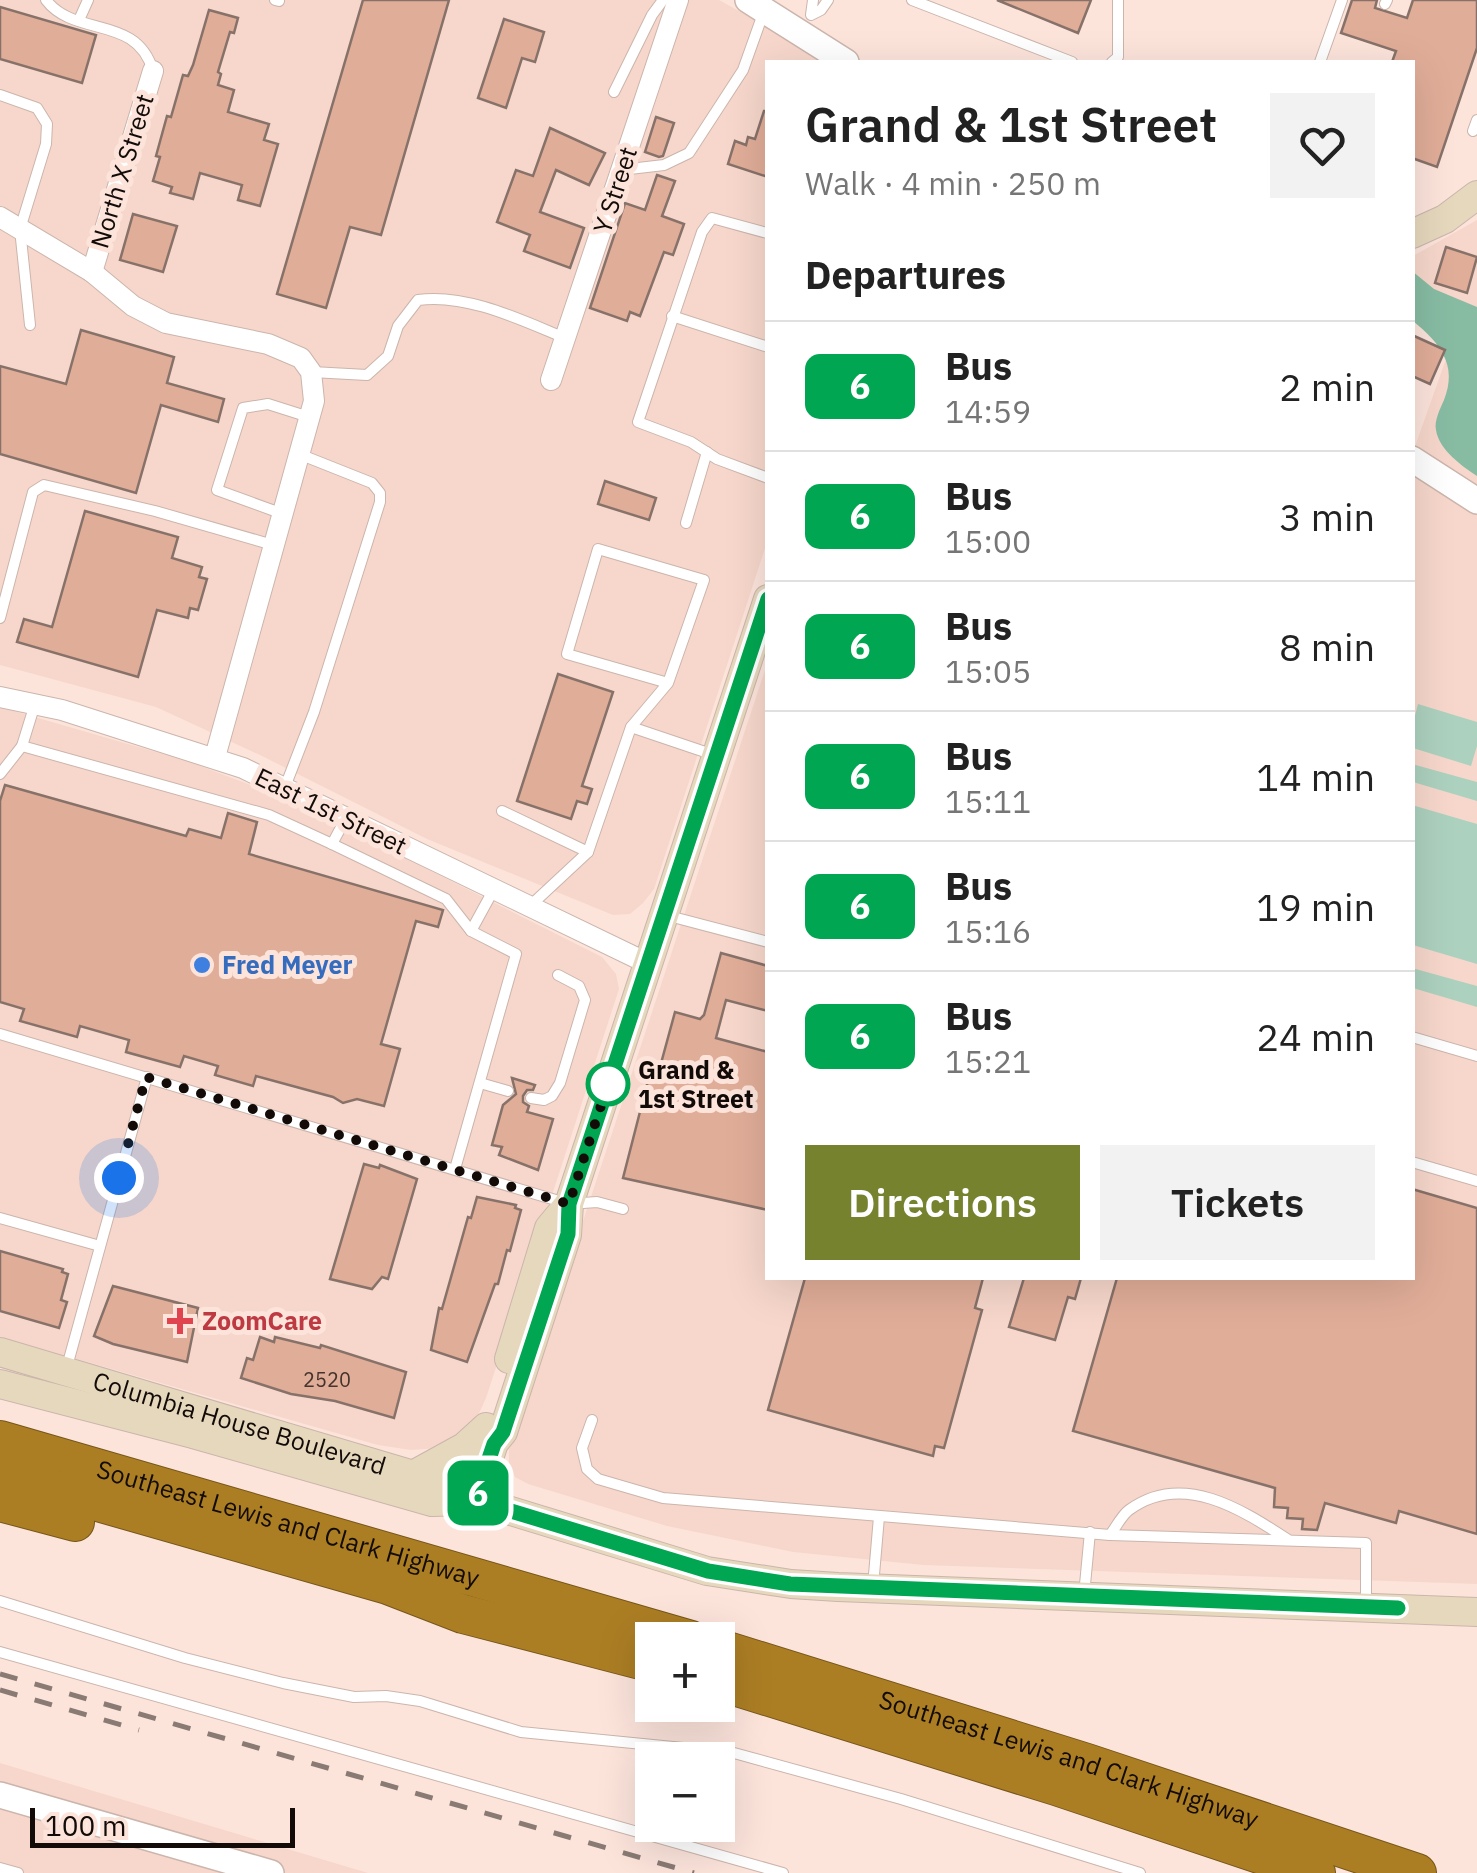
<!DOCTYPE html>
<meta charset="utf-8">
<style>
:root{--surface:#fff;--page:#f2f2f2;--text:#222;--muted:#767676;--line:#e0e0e0;--accent:#77822e}
body{margin:0;font-family:"IBM Plex Sans",sans-serif;background:var(--page);color:var(--text);height:100vh;display:flex;flex-direction:column;font-size:38px;white-space:nowrap}
*{box-sizing:border-box;margin:0}
p{font-size:32px;color:var(--muted)}
.icon{flex:none;width:55px;height:55px;fill:none;stroke:currentColor;stroke-width:2;stroke-linecap:round;stroke-linejoin:round}
.map{position:relative;flex:1;overflow:hidden}
.side{position:absolute;left:765px;top:60px;width:650px;height:1220px;display:flex;flex-direction:column;background:var(--surface);border-radius:0px;box-shadow:0 10px 40px #0002}
.side>*{flex:none}
.badge{padding:0 20px;border-radius:15px;font-size:35px;line-height:65px}
.buttons{position:absolute;left:635px;top:1622px;display:grid;gap:20px}
.buttons a{display:grid;place-items:center;width:100px;height:100px;border-radius:0px;background:var(--surface);box-shadow:0 10px 40px #0002;font-size:50px}
.scale{position:absolute;left:30px;bottom:25px;width:265px;box-sizing:border-box;padding-left:10px;border:5px solid #120b08;border-top:0;font-size:28px;line-height:35px;white-space:nowrap;color:#120b08;-webkit-text-stroke:8px #fce4db;paint-order:stroke}
.you{position:absolute;width:50px;height:50px;margin:-25px;border:8px solid #fff;border-radius:50%;background:#1a73e8;box-shadow:0 0 0 15px #1a73e833}
.map>.badge{position:absolute;translate:-50% -50%;box-shadow:0 0 0 5px #fff}
h2{padding:0 40px;font-size:38px;line-height:90px}
.round{display:grid;place-items:center;flex:none;width:105px;height:105px;border-radius:0px;background:var(--page)}
.headline{display:flex;align-items:center;justify-content:space-between;height:170px;padding:0 40px}
h1{font-size:48px;font-weight:600;line-height:75px}
.button{display:flex;gap:20px;margin-top:auto;padding:20px 40px}
.button a{flex:1;height:115px;border-radius:0px;background:var(--accent);color:#fff;font-size:40px;font-weight:600;line-height:115px;text-align:center}
.button a+a{background:var(--page);color:var(--text)}
ul{padding:0;list-style:none}
li{display:flex;align-items:center;gap:30px;height:130px;padding:0 40px;border-top:2px solid var(--line)}
li div{flex:1}
li b{display:block;font-size:38px}
li em{font-style:normal}
li .badge{min-width:110px;font-weight:700;text-align:center}
.map>svg:first-child{display:block}
.built{fill:#f7d7cb}
.green{fill:#add1bf}
.forest{fill:#87bca3}
.building{fill:#e0ad98;stroke:#87726a;stroke-width:2.5}
.lines{fill:none;stroke-linecap:round;stroke-linejoin:round}
.service-casing{stroke:#cbb5ac;stroke-width:12}
.minor-casing{stroke:#cbb5ac;stroke-width:22}
.tertiary-casing{stroke:#cbb5ac;stroke-width:28}
.secondary-casing{stroke:#cbb5ac;stroke-width:30}
.motorway-casing{stroke:#76561a;stroke-width:40}
.service{stroke:#fff;stroke-width:10}
.minor{stroke:#fff;stroke-width:20}
.tertiary{stroke:#fff;stroke-width:25}
.secondary{stroke:#e6d8bd;stroke-width:28}
.motorway{stroke:#ac7e24;stroke-width:38}
.rail{stroke:#8a7a74;stroke-width:5;stroke-dasharray:18 18;stroke-linecap:butt}
.line-casing{stroke:#fff;stroke-width:22}
.line{stroke:#00a651;stroke-width:15}
.walk{stroke:#120b08;stroke-width:10;stroke-dasharray:0 18}
.shop-dot{fill:#3f7fe0;stroke:#fce4db;stroke-width:4}
.stop-dot{fill:#fff;stroke:#00a651;stroke-width:5}
.health-dot{fill:#e0444e;stroke:#fce4db;stroke-width:4}
.labels{text-anchor:middle;stroke-width:10;stroke-linejoin:round;paint-order:stroke}
.number-label{font-size:20px;fill:#46342c}
.street-label{font-size:25px;fill:#120b08;stroke:#fce4db}
.shop-label{font-size:25px;font-weight:bold;fill:#366cbe;stroke:#fce4db;text-anchor:start}
.stop-label{font-size:25px;font-weight:bold;fill:#120b08;stroke:#fce4db;text-anchor:start}
.health-label{font-size:25px;font-weight:bold;fill:#be3a42;stroke:#fce4db;text-anchor:start}
</style>
<div class="map">
<svg width="1477" height="1873" viewBox="0 0 1477 1873">
<rect width="100%" height="100%" fill="#fce4db"/>
<g class="built">
<polygon points="0,0 719,0 782,35 822,62 768,62 767,542 654,889 643,903 630,914 613,915 427,839 262,756 156,707 0,665"/>
<polygon points="1477,220 1477,1584 923,1565 793,1552 667,1526 528,1484 515,1477 509,1464 509,1445 767,664 768,1278 1412,1278 1412,455 1452,342 1413,279 1413,256"/>
<polygon points="0,707 187,761 288,799 602,957 616,974 619,989 486,1398 475,1422 440,1448 411,1450 378,1445 0,1337"/>
<polygon points="0,1763 368,1873 0,1873"/>
</g>
<g class="green">
<polygon points="1418,704 1477,722 1477,746 1471,766 1413,748 1413,723"/>
<polygon points="1412,764 1477,782 1477,801 1413,782"/>
<polygon points="1412,805 1477,824 1477,964 1413,945"/>
<polygon points="1412,968 1477,986 1477,1007 1413,988"/>
</g>
<path class="forest" d="M 1412,271 L 1434,289 L 1477,307 L 1477,476 C 1462,466 1439,450 1436,430 C 1434,421 1440,409 1444,400 C 1458,365 1440,343 1413,321 Z"/>
<g class="building">
<polygon points="363,0 449,0 381,235 350,227 326,308 277,294"/>
<polygon points="997,0 1091,0 1078,33"/>
<polygon points="1352,0 1377,0 1375,8 1407,18 1413,0 1477,0 1477,48 1437,167 1412,158 1412,62 1392,62 1396,51 1341,33"/>
<polygon points="0,7 96,35 82,83 0,59"/>
<polygon points="209,10 238,18 234,33 230,32 218,72 221,74 218,85 234,90 228,112 269,124 264,140 278,144 260,206 238,200 242,185 200,173 193,199 170,193 172,187 153,181 160,157 156,156 167,116 171,117 183,75 188,76 193,65"/>
<polygon points="504,19 544,32 535,62 522,58 506,108 478,98"/>
<polygon points="764,111 768,111 768,177 728,164 735,141 746,145 748,137 755,139"/>
<polygon points="656,117 674,123 663,156 659,157 645,152"/>
<polygon points="550,128 605,153 589,185 556,170 540,212 584,228 570,268 524,251 530,235 497,222 516,170 533,176"/>
<polygon points="657,175 675,181 662,216 684,224 673,255 664,252 640,316 630,312 627,321 590,308 625,203 645,210"/>
<polygon points="133,214 177,226 163,272 120,260"/>
<polygon points="1446,247 1477,257 1467,293 1435,283"/>
<polygon points="81,330 174,357 167,383 224,399 218,422 161,405 136,493 0,454 0,366 66,384"/>
<polygon points="1412,335 1445,350 1430,384 1412,376"/>
<polygon points="605,481 656,498 649,520 598,504"/>
<polygon points="85,511 178,537 172,558 202,567 199,577 207,579 198,610 190,608 188,618 157,610 138,677 17,642 24,619 52,627"/>
<polygon points="558,674 613,692 582,786 592,789 587,804 577,801 571,819 517,801"/>
<polygon points="5,785 186,836 189,829 221,838 228,813 257,822 249,854 443,910 438,927 416,921 381,1044 400,1049 384,1106 357,1099 343,1103 333,1097 256,1076 253,1086 215,1075 218,1066 184,1056 180,1067 126,1052 129,1040 80,1026 77,1037 20,1021 24,1009 0,1002 0,801"/>
<polygon points="721,953 768,966 768,1011 726,1000 716,1038 768,1052 768,1210 623,1178 652,1065 660,1067 675,1012 700,1019 704,1015"/>
<polygon points="512,1078 535,1085 533,1090 527,1090 523,1096 523,1102 529,1106 527,1112 553,1119 538,1170 499,1155 502,1147 492,1145 503,1105 516,1094"/>
<polygon points="364,1164 379,1168 380,1165 417,1179 388,1279 382,1277 372,1289 330,1279"/>
<polygon points="1412,1189 1477,1208 1477,1534 1399,1511 1396,1523 1325,1503 1317,1530 1302,1529 1303,1519 1287,1518 1288,1508 1274,1507 1275,1488 1073,1431 1117,1278 1412,1278"/>
<polygon points="477,1197 516,1205 515,1208 521,1210 510,1251 507,1250 498,1284 495,1284 467,1362 431,1350 439,1308 442,1309 468,1217 471,1218"/>
<polygon points="0,1251 63,1269 62,1272 68,1274 61,1300 67,1302 59,1328 0,1311"/>
<polygon points="805,1278 983,1278 975,1308 982,1310 944,1448 935,1446 933,1456 768,1410"/>
<polygon points="1024,1278 1081,1278 1075,1299 1068,1297 1055,1340 1009,1327"/>
<polygon points="113,1286 198,1308 187,1362 113,1344 94,1336"/>
<polygon points="260,1337 274,1342 275,1337 320,1348 321,1345 406,1372 394,1418 335,1401 291,1394 241,1378 247,1358 253,1360"/>
</g>
<g class="lines">
<defs>
<g id="service">
<path d="M 46,0 C 75,38 137,14 153,71"/>
<polyline points="275,0 279,1"/>
<polyline points="813,0 811,15 821,10 828,0"/>
<polyline points="912,0 1072,62"/>
<polyline points="1385,4 1387,0"/>
<polyline points="79,20 88,0"/>
<polyline points="1112,62 1118,57 1118,0"/>
<polyline points="1320,62 1342,0"/>
<polyline points="614,92 652,15 663,0"/>
<polyline points="0,95 37,108 47,124 46,144 20,229 30,325"/>
<polyline points="1473,131 1477,120"/>
<polyline points="621,170 664,165 689,153 743,70 764,11"/>
<polyline points="767,233 712,218 702,232 638,422 691,442 717,459 768,478"/>
<polyline points="672,316 768,347"/>
<path d="M 312,372 L 367,375 L 388,356 L 398,326 L 418,300 C 466,293 521,320 565,338"/>
<polyline points="283,514 217,490 243,408 268,404 309,417"/>
<polyline points="686,523 707,452"/>
<polyline points="0,618 33,492 44,485 155,511 273,545"/>
<polyline points="35,704 22,746 269,815 332,844"/>
<polyline points="631,727 668,683 704,580 598,549 567,654 668,683"/>
<polyline points="0,774 22,746"/>
<polyline points="285,787 314,712 380,502 380,493 372,483 299,454"/>
<polyline points="502,811 588,852"/>
<polyline points="346,818 332,844 446,899 471,931 516,954 455,1169"/>
<polyline points="530,906 588,852 631,727 714,755"/>
<polyline points="669,916 768,942"/>
<polyline points="471,931 494,889"/>
<polyline points="0,1034 569,1204 597,1202 623,1209"/>
<polyline points="1412,1037 1477,1056"/>
<polyline points="480,1083 508,1091"/>
<polyline points="531,1098 544,1100 552,1096 560,1083 585,1000 579,986 558,975"/>
<polyline points="1412,1162 1477,1181"/>
<polyline points="0,1218 100,1246"/>
<polyline points="66,1370 147,1077"/>
<polyline points="592,1420 582,1448 587,1469 598,1479 663,1498 1110,1535 1366,1543 1366,1607"/>
<path d="M 1110,1535 C 1116,1527 1122,1515 1129,1510 C 1182,1471 1241,1509 1287,1539"/>
<polyline points="873,1586 879,1517"/>
<polyline points="1084,1595 1090,1532"/>
<polyline points="0,1601 185,1658 283,1683 354,1697 386,1696 420,1701 521,1732 734,1753 901,1799 1140,1873"/>
<polyline points="0,1652 783,1873"/>
<polyline points="0,1868 18,1873"/>
</g>
<g id="minor">
<polyline points="0,217 92,272 133,306 166,323 268,344 301,358 311,372 314,401 215,757"/>
<polyline points="92,272 153,71"/>
<polyline points="551,380 678,0"/>
<polyline points="0,697 62,710 243,768 647,963"/>
</g>
<g id="tertiary">
<polyline points="748,0 846,62"/>
<polyline points="1412,459 1477,501"/>
<polyline points="0,1795 271,1873"/>
</g>
<g id="secondary">
<polyline points="1412,234 1445,219 1477,195"/>
<path id="s1" d="M 0,1352 L 413,1475 L 475,1500 L 707,1571 L 791,1584 L 838,1587 L 1477,1612"/>
<polyline points="509,1359 549,1228 569,1204"/>
<polyline points="0,1384 193,1434 432,1502 469,1501"/>
<polyline points="413,1475 464,1447 486,1427"/>
<polyline points="475,1500 494,1443 503,1432 567,1235 569,1204 768,599"/>
</g>
<g id="motorway">
<path id="s2" d="M 0,1440 L 691,1640"/>
<polyline points="0,1474 388,1585 463,1614 652,1663"/>
<polyline points="0,1502 75,1522"/>
<path id="s3" d="M 718,1648 L 1087,1763 L 1417,1873"/>
<polyline points="718,1681 1056,1786 1316,1873"/>
</g>
</defs>
<use href="#service" class="service-casing"/>
<use href="#minor" class="minor-casing"/>
<use href="#tertiary" class="tertiary-casing"/>
<use href="#secondary" class="secondary-casing"/>
<use href="#motorway" class="motorway-casing"/>
<use href="#service" class="service"/>
<use href="#minor" class="minor"/>
<use href="#tertiary" class="tertiary"/>
<use href="#secondary" class="secondary"/>
<use href="#motorway" class="motorway"/>
<g class="rail">
<polyline points="0,1674 694,1873"/>
<polyline points="0,1690 139,1730"/>
</g>
</g>
<g class="lines">
<defs>
<polyline id="line" points="768,599 569,1204 568,1234 503,1432 494,1444 475,1500 708,1571 790,1584 1398,1608"/>
</defs>
<use href="#line" class="line-casing"/>
<use href="#line" class="line"/>
<polyline class="walk" points="119,1178 146,1077 569,1204 608,1084"/>
</g>
<circle class="shop-dot" cx="202" cy="965" r="10"/>
<circle class="stop-dot" cx="608" cy="1084" r="20"/>
<path class="health-dot" d="M175 1306h10v10h10v10h-10v10h-10v-10h-10v-10h10z"/>
<g class="labels">
<g class="number-label">
<text x="327" y="1387">2520</text>
</g>
<g class="street-label">
<text transform="translate(122 171) rotate(-73)" y="9">North X Street</text>
<text transform="translate(615 190) rotate(-72)" y="9">Y Street</text>
<text transform="translate(331 811) rotate(26)" y="9">East 1st Street</text>
<text dy="9" stroke="none"><textPath href="#s1" startOffset="250">Columbia House Boulevard</textPath></text>
<text dy="9" stroke="none"><textPath href="#s2" startOffset="300">Southeast Lewis and Clark Highway</textPath></text>
<text dy="9" stroke="none"><textPath href="#s3" startOffset="368">Southeast Lewis and Clark Highway</textPath></text>
</g>
<g class="shop-label">
<text x="222" y="974">Fred Meyer</text>
</g>
<g class="stop-label">
<text x="638" y="1079">Grand &amp;<tspan x="638" dy="29">1st Street</tspan></text>
</g>
<g class="health-label">
<text x="202" y="1330">ZoomCare</text>
</g>
</g>
</svg>
<div class="buttons">
<a>+</a>
<a>−</a>
</div>
<div class="scale">100 m</div>
<div class="you" style="left:119px;top:1178px"></div>
<b class="badge" style="left:478px;top:1493px;background:#00a651;color:#fff">6</b>
<section class="side">
<div class="headline"><div><h1>Grand &amp; 1st Street</h1><p>Walk · 4 min · 250 m</p></div><a class="round"><svg class="icon" aria-label="heart" viewBox="0 0 24 24"><path d="M12 20l-8-8c-3-5 5-10 8-4 3-6 11-1 8 4z"/></svg></a></div>
<h2>Departures</h2>
<ul>
<li><span class="badge" style="background:#00a651;color:#fff">6</span><div><b>Bus</b><p>14:59</p></div><em>2 min</em></li>
<li><span class="badge" style="background:#00a651;color:#fff">6</span><div><b>Bus</b><p>15:00</p></div><em>3 min</em></li>
<li><span class="badge" style="background:#00a651;color:#fff">6</span><div><b>Bus</b><p>15:05</p></div><em>8 min</em></li>
<li><span class="badge" style="background:#00a651;color:#fff">6</span><div><b>Bus</b><p>15:11</p></div><em>14 min</em></li>
<li><span class="badge" style="background:#00a651;color:#fff">6</span><div><b>Bus</b><p>15:16</p></div><em>19 min</em></li>
<li><span class="badge" style="background:#00a651;color:#fff">6</span><div><b>Bus</b><p>15:21</p></div><em>24 min</em></li>
</ul>
<div class="button"><a>Directions</a><a>Tickets</a></div>
</section>
</div>
